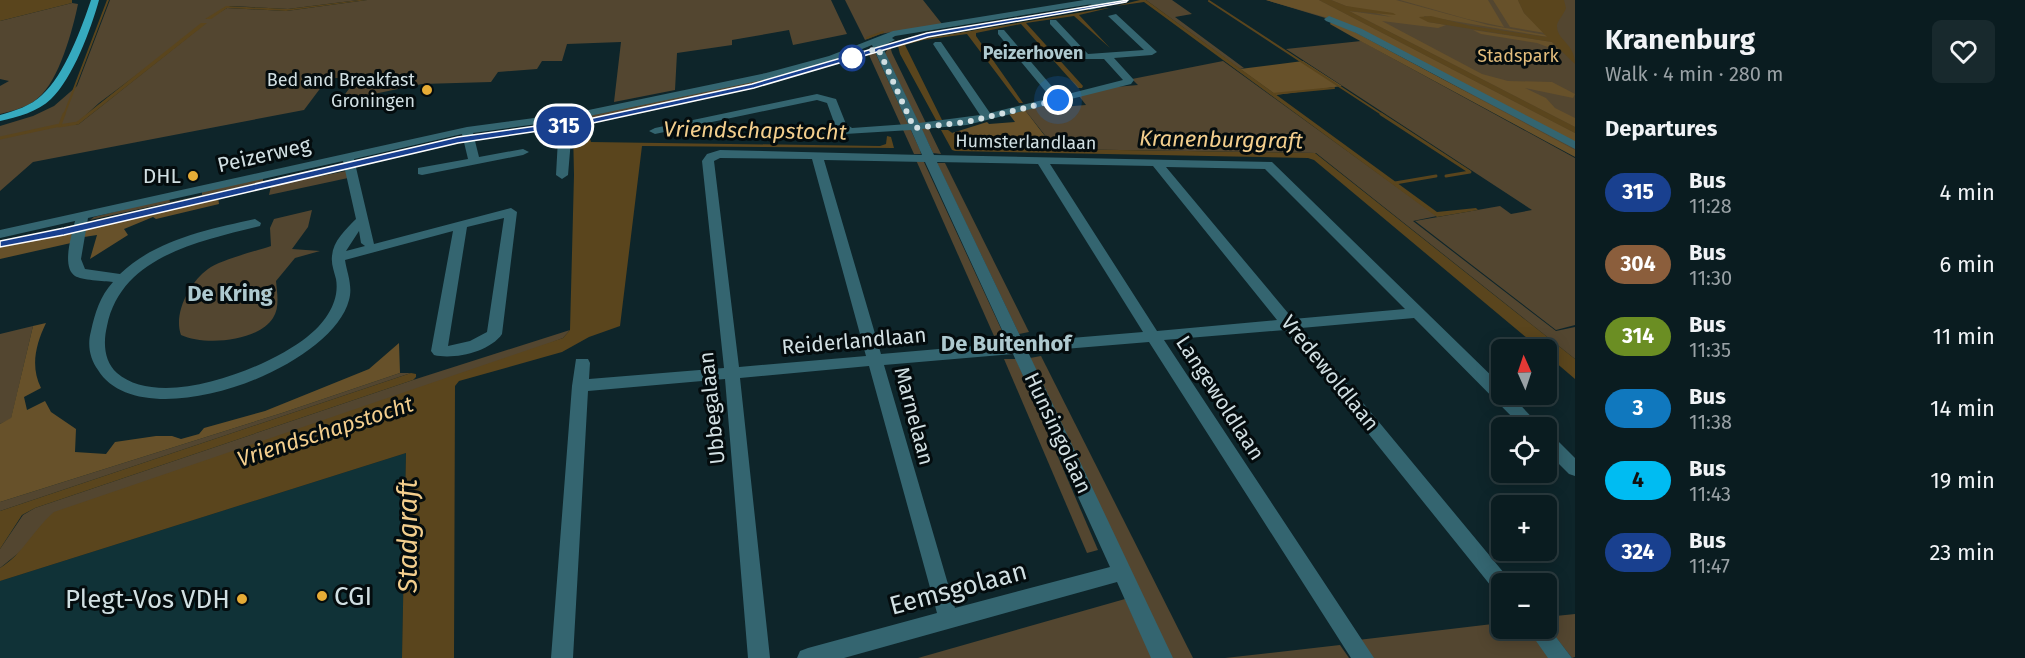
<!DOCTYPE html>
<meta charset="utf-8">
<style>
:root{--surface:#0a1c20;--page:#18292d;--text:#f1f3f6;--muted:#99a1a5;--line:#2a3a3e}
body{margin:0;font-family:"Fira Sans",sans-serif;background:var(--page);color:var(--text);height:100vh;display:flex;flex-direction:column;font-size:22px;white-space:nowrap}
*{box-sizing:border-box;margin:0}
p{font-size:20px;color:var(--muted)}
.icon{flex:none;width:33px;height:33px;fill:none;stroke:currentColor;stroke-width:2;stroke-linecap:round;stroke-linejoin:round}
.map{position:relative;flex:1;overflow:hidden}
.panel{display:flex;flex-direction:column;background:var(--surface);width:450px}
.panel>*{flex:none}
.badge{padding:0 12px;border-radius:20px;font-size:21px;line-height:39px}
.needle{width:39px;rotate:357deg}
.buttons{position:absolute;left:1491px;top:339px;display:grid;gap:12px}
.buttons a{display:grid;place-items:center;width:66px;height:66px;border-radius:9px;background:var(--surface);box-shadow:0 3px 15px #0003,0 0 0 2px var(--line);font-size:30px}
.you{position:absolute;width:30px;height:30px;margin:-15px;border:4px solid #fff;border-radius:50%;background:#1a73e8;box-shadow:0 0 0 9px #1a73e833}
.map>.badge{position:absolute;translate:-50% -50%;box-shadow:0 0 0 3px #fff}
h2{padding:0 30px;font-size:22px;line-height:54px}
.round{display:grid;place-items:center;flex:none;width:63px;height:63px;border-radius:9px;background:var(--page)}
.overview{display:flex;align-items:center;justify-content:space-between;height:102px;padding:0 30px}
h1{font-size:28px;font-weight:700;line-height:45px}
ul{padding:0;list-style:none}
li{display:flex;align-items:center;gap:18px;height:72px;padding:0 30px}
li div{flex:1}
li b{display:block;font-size:22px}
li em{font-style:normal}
li .badge{min-width:66px;font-weight:700;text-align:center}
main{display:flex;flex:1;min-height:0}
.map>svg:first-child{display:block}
.built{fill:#103237}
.green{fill:#534630;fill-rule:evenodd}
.forest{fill:#67512a}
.water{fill:#5a451d}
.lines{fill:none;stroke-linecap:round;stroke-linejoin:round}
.stream-far1{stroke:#5a451d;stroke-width:2}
.stream{stroke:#5a451d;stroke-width:3}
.minor{fill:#346570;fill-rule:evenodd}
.major{fill:#36aabf;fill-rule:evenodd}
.line{fill:#19408f;stroke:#fff;stroke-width:1.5}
.walk{stroke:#d1dfe2;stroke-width:6;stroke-dasharray:0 10.8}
.stop-dot{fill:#fff;stroke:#19408f;stroke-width:3}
.poi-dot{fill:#e6ac36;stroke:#040c0e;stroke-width:2}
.labels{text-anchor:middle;stroke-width:6;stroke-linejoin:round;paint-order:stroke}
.far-neighbourhood-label{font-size:18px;font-weight:bold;fill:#aec9cf;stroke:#040c0e}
.far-park-label{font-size:18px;fill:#e3bd7d;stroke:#040c0e}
.far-poi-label{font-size:18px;fill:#d1dfe2;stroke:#040c0e;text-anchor:end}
.far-street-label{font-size:18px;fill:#d1dfe2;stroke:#040c0e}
.street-label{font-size:21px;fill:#d1dfe2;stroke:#040c0e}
.poi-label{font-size:21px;fill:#d1dfe2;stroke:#040c0e;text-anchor:end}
.water-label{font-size:22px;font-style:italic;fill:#f3ce8d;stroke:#040c0e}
.neighbourhood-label{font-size:22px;font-weight:bold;fill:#aec9cf;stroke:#040c0e}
.near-street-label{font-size:26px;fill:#d1dfe2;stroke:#040c0e}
.near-poi-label{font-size:26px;fill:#d1dfe2;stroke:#040c0e;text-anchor:start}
.near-water-label{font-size:27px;font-style:italic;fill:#f3ce8d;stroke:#040c0e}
</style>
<main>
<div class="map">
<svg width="1575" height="658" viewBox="0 0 1575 658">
<rect width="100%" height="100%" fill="#0e252a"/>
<polygon class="built" points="406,453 402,658 0,658 0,581"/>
<g class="green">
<path d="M110 0H359L288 9 230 6 206 19H208L227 8 286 11 367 0H831L847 34 793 45 789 30 732 40V45L677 53 675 90 614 102 621 42 567 44 562 61H542L537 69 498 72 491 82 422 84 340 101 357 78H328L304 110 33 162 0 191V126L33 116 54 106 77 86ZM206 23 79 124 75 125 99 103Z"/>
<polygon points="845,0 923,0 942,24 880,34 865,40"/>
<polygon points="1146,0 1172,0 1192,14 1175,17 1244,68 1240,69"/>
<polygon points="1266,0 1575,0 1575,153 1345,24"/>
<path d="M72 3 78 4C73 29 59 81 38 98 28 107 13 111 0 114V86L9 81 0 79V21Z"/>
<polygon points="1361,41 1575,158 1575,325 1556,330 1415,221 1500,206 1511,214 1532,210 1286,49"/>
<polygon points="890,46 892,53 941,154 933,153 885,53"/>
<polygon points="863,50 813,69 762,82 569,123 570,120 769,77"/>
<polygon points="875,52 920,150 921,154 914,154 869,55"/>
<polygon points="1223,61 1437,216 1413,221 1556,331 1575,327 1575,359 1316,153 1051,149 1051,143 1025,110 1056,102 1061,107 1086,105 1079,96 1115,87 1138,85 1132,79"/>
<polygon points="916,160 923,160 1003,333 994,336"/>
<polygon points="937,163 945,163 1029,332 1019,334"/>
<polygon points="346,171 348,178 269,195 271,186"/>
<polygon points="263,177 263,182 90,220 94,217 169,198 170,202 202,195 202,191"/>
<path d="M312 210 308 227 292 249 320 251 295 258 276 281C277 293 280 307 273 318 258 342 204 346 181 335 173 313 190 282 208 269 220 260 256 251 271 246L270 228 274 219Z"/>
<polygon points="33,326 11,419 0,424 0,334"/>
<polygon points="570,330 563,338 21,551 0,568 0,549 23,515 35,508 413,380"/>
<polygon points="1041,356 1193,658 1172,658 1030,358"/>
<polygon points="1004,359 1016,359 1098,550 1087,553"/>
<polygon points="400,373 411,373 0,511 0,502 282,413"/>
<polygon points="1125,599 1152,658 918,658"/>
<polygon points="1575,614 1575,657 1572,658 1547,626 1546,617"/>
<polygon points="1501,623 1502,628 1530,629 1553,658 1370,658 1358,640"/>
<polygon points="1340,645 1349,658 1225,658"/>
</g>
<g class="forest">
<polygon points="1266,0 1319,0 1575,133 1575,142 1342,22"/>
<polygon points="1331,0 1396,0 1488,25 1546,35 1548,37 1424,16 1428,22 1446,25 1438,28 1382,21 1482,74 1508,81 1552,82 1575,94 1573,98 1525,88 1546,98 1555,108 1575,118 1575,127 1349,11 1392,17 1346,6"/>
<polygon points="1400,0 1488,0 1504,27 1467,19"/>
<polygon points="1493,0 1518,0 1524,13 1545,33 1510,27"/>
<polygon points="1331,22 1353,31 1575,150 1575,157 1351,36 1330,24"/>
<polygon points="1473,30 1552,42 1561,52 1537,43 1481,34"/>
<polygon points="1303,61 1342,86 1276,95 1240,69"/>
<polygon points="1025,110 1051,144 1051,149 961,139 952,133 987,122 989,124 1015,122 1009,114"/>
<polygon points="218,197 219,204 156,219 153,217 124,229 128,235 90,259 97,235 84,237 86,228"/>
<polygon points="73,231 71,243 0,259 0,246"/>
<path d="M46 323C36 344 30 366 41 388L24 397 27 410 45 401 51 412 76 429 75 452 106 454 115 442 156 436H172L181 439 199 434 204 428 265 411 369 369 399 343 400 373 282 413 0 502V424L11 418 33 326Z"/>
</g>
<g class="water">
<polygon points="0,0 72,0 72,3 0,21"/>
<polygon points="359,0 367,0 286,11 227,8 211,19 205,19 226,6 288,9"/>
<polygon points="1140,0 1146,0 1437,212 1476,208 1478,210 1437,217 1144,2 1116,6"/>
<polygon points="1319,0 1331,0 1346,6 1393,13 1396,15 1349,11 1575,127 1575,133"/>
<path d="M1518 0H1564L1566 8C1564 14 1558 20 1557 25 1556 40 1575 43 1575 64L1552 42 1428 22 1420 18 1419 17 1431 16 1471 26 1547 37 1524 13Z"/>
<polygon points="1107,8 1109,8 1079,15 1110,48 1074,16 1026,23 1083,86 1082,88 1078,88 1021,24 976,33 976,36 1023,103 1019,103 967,34 923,40 905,45 942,120 936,120 900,54 898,46 916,40"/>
<polygon points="201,23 207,23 79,124 74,124"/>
<path d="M587 128 591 142 880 146 886 144 887 136 891 137 894 148 642 146 620 326 589 337 562 352 459 381 455 386 454 658H402L406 453 0 581V568C23 554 33 530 54 512L563 338 570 330 574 175 573 129Z"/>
<polygon points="941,130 948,130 961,139 1051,149 1315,153 1575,359 1575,379 1547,355 1546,350 1540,349 1314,160 1308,158 955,151 952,150"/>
<polygon points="411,373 416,374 416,377 413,380 35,508 22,515 0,549 0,511"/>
</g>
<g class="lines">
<g class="stream-far1">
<polyline points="1209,1 1383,115"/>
<polyline points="867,38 883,32"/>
<polyline points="1272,94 1334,88"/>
<polyline points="64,115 108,0"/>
</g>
<g class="stream">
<polyline points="1381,114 1470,172 1446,176"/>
<polyline points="59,126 78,123"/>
<polyline points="0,138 60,125 64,114"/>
<polyline points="1395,183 1436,176"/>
</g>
<g class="minor">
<path d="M1084 0H1130L1090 10 1086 7 1092 4 895 36 892 38 895 40 882 46 919 123 980 115 933 44 935 42H941L990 113 1051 98 998 34V30H1004L1060 96 1123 80 1104 59H1083L1050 24V20H1056L1088 54 1144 50 1108 16 1116 14 1157 52 1152 55 1114 58 1134 80 1131 84 967 125 922 129 934 155 1272 162 1502 386V394H1510L1542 428H1523L1414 318 1301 328 1509 579 1511 584H1502V594L1495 591 1285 330 1164 340 1374 658H1351L1149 342 1028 352 1173 658H1151L1117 582 844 658H797L800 651 808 648 937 613 869 366 740 378 770 658H748L725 379 588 391 573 658H551L572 386 576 359H588L590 363 589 379 724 368 702 161 707 154 720 150 922 155 911 130 845 134 835 125 827 103 817 100 655 134 649 131 655 128 817 94 836 99 846 124 852 128 908 124 872 45 835 60 768 79 570 120 572 128 568 175 562 179 556 175 559 121 473 133 479 157 523 149 529 152 523 155 422 175 418 174V168L468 159 462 134 354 159 374 244 511 208 517 212 502 334C490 352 453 360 434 355L431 351 453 231 345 260C347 273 353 286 349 300 331 370 141 440 98 370 90 359 87 345 91 331 95 313 100 296 113 282 104 281 81 280 75 276 61 267 72 234 75 221L0 238V230L467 127 579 112 766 73 829 56 893 31ZM720 158 812 159 866 356 739 367 714 161ZM824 160 925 162 1008 343 881 354ZM343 161 356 219C346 229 333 241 332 256 331 264 334 271 336 279 340 302 325 323 307 337 268 368 161 411 117 373 104 361 103 343 107 326 121 256 200 241 260 226L261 223 255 219C209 229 155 240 120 274L85 269 81 259 88 218ZM937 162 1038 164 1143 332 1023 342ZM1050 164 1153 166 1277 320 1157 331ZM1166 167 1265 169 1405 309 1293 319ZM504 218 487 332 470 341 448 346 467 227ZM359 231 361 243 365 246 346 251ZM1013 354 1110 567 955 608 884 365Z"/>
<polygon points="1329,16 1362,29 1575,141 1575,149 1356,33 1326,21 1324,19"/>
<polygon points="1546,434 1552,435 1575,458 1575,476 1569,474 1546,451"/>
<polygon points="1546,624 1572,658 1548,658 1527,628 1546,628"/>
</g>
<path class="major" d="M91 0H99C91 29 73 78 51 99 38 112 17 117 0 121V115C14 111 31 106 42 95 64 76 82 27 91 0Z"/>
</g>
<polygon class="line" points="1126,2 928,37 754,88 593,123 458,143 64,235 0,247 0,241 64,228 458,137 593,118 752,84 927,33 1128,0"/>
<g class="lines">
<polyline class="walk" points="852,58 878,48 914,128 967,122 1058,100"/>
</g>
<circle class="stop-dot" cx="852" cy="58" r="12"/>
<g class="poi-dot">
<circle cx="427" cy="90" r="6"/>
<circle cx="193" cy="176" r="6"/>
<circle cx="322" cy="596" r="6"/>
<circle cx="242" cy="599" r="6"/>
</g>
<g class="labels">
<g class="far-neighbourhood-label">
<text x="1033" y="59">Peizerhoven</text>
</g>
<g class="far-park-label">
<text x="1518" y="62">Stadspark</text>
</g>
<g class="far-poi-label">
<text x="415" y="86">Bed and Breakfast<tspan x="415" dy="21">Groningen</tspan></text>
</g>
<g class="far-street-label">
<text transform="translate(1026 142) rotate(1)" y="6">Humsterlandlaan</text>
</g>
<g class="street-label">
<text transform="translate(264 155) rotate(-13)" y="7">Peizerweg</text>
<text transform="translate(854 341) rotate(-5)" y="7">Reiderlandlaan</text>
<text transform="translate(1330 373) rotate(51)" y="7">Vredewoldlaan</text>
<text transform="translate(1220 398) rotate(57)" y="7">Langewoldlaan</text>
<text transform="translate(712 408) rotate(-96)" y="7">Ubbegalaan</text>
<text transform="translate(914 416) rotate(75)" y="7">Marnelaan</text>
<text transform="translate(1058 433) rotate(65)" y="7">Hunsingolaan</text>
</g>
<g class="poi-label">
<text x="181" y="183">DHL</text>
</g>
<g class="water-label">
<text transform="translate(755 130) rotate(1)" y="8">Vriendschapstocht</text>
<text transform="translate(1221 139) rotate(1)" y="8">Kranenburggraft</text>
<text transform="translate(325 431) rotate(-18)" y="8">Vriendschapstocht</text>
</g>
<g class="neighbourhood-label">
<text x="230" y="301">De Kring</text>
<text x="1006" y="351">De Buitenhof</text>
</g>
<g class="near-street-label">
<text transform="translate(958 588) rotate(-15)" y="9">Eemsgolaan</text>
</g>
<g class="near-poi-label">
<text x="334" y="605">CGI</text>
<text x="230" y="608" text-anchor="end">Plegt-Vos VDH</text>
</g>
<g class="near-water-label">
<text transform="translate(408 536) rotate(-90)" y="9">Stadgraft</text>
</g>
</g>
</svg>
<div class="buttons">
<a><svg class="needle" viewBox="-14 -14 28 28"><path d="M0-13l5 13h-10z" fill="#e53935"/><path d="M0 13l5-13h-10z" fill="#99a1a5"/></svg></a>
<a><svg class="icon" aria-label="locate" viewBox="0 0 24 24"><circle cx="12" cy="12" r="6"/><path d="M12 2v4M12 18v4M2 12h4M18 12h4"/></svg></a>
<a>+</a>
<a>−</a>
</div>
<div class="you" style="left:1058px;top:100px"></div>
<b class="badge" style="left:564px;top:126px;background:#19408f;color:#fff">315</b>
</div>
<section class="panel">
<div class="overview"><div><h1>Kranenburg</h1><p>Walk · 4 min · 280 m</p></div><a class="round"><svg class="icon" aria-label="heart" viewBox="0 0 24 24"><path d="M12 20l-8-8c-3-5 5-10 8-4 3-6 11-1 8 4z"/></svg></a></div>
<h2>Departures</h2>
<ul>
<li><span class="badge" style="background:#19408f;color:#fff">315</span><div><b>Bus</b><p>11:28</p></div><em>4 min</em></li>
<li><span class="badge" style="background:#8b5e3c;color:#fff">304</span><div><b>Bus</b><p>11:30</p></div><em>6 min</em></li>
<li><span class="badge" style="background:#6b8e23;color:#fff">314</span><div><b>Bus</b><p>11:35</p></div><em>11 min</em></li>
<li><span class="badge" style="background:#1078be;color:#fff">3</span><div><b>Bus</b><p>11:38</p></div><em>14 min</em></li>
<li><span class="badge" style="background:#00bcf2;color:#111">4</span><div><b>Bus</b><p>11:43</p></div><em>19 min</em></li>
<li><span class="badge" style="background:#19408f;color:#fff">324</span><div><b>Bus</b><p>11:47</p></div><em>23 min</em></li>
</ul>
</section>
</main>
